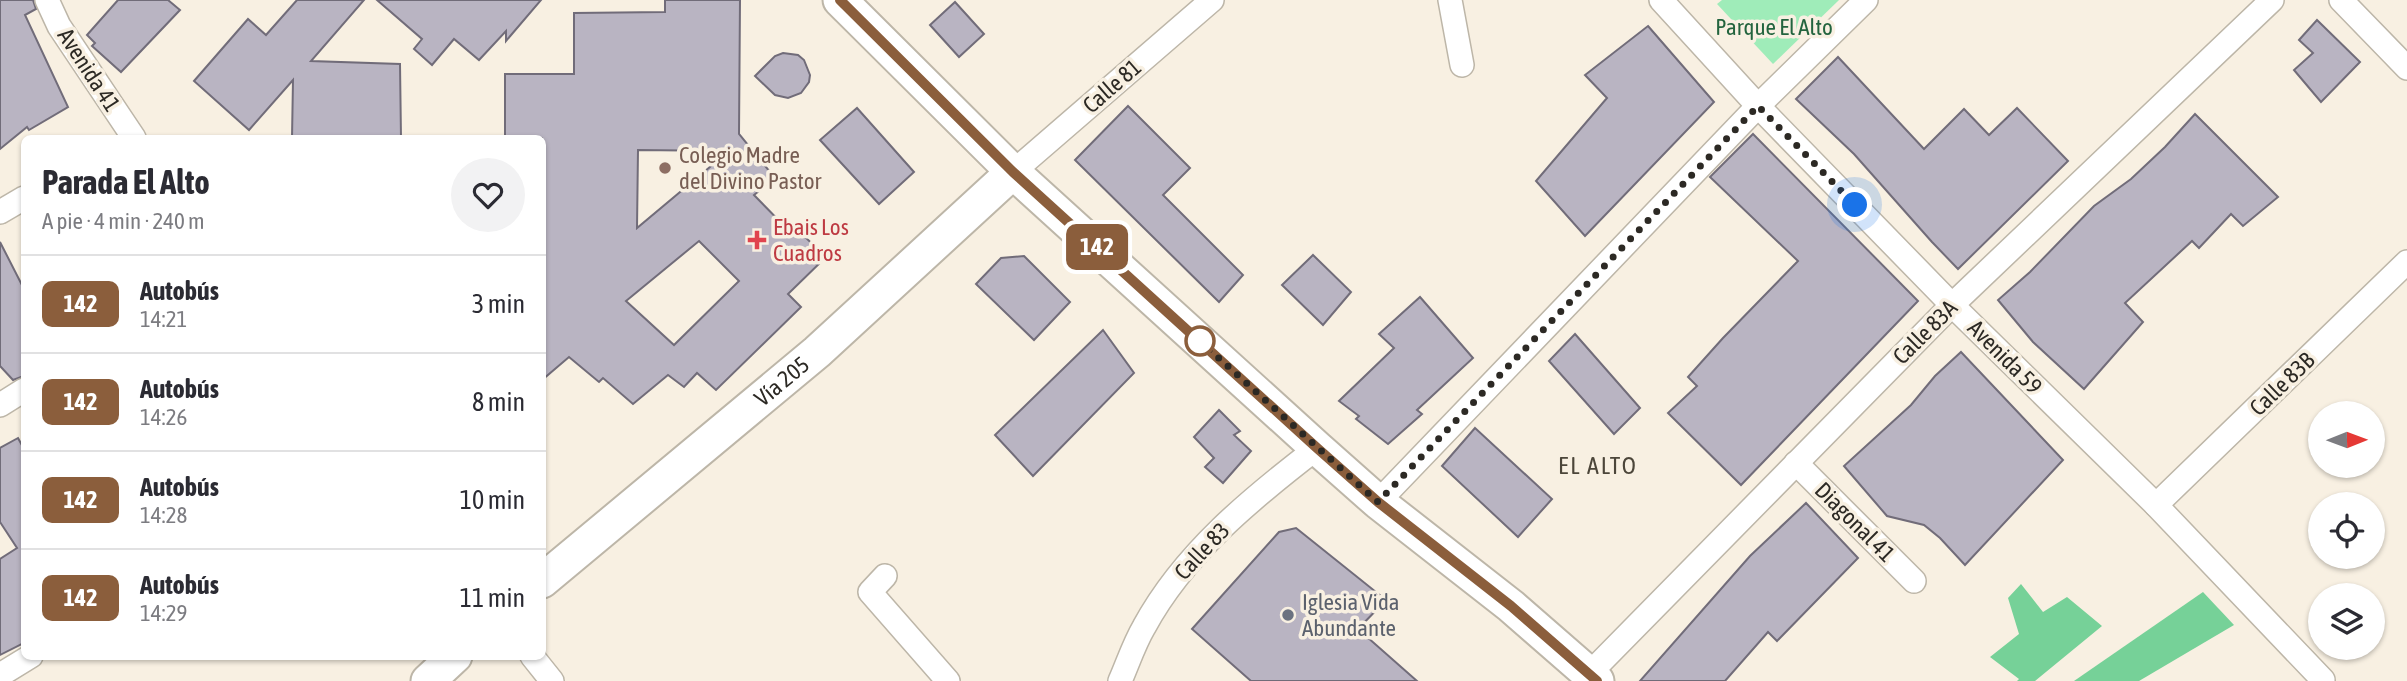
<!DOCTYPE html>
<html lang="es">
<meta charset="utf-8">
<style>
:root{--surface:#fff;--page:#f2f2f3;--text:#2b2b33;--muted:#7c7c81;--line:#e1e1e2}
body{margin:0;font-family:"Asap Condensed",sans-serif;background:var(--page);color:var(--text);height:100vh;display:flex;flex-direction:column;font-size:26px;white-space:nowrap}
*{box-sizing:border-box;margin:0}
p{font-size:23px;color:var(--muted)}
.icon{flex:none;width:38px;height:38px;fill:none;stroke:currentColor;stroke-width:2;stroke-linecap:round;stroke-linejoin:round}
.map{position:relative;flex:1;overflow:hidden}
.panel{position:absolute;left:21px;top:135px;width:525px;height:525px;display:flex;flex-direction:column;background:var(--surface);border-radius:10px;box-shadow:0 2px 5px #0004}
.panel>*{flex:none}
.badge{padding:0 14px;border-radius:10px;font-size:24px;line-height:46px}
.needle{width:46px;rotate:89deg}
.tools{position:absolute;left:2308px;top:401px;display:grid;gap:14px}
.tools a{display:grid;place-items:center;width:77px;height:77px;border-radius:50%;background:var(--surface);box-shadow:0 2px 5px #0004;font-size:35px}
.you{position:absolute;width:35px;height:35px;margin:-18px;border:5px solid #fff;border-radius:50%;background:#1a73e8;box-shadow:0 0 0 10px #1a73e833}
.map>.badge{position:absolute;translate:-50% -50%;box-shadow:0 0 0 4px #fff}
.round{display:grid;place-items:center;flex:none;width:74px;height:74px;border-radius:37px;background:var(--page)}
.headline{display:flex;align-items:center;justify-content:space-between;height:119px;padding:0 21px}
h1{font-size:33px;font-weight:700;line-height:52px}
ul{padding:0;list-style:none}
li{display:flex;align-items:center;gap:21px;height:98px;padding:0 21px;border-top:2px solid var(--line)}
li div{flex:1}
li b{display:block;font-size:26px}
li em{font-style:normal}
li .badge{min-width:77px;font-weight:700;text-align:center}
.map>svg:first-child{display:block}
.green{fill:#9fecb9}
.forest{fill:#76d198}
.building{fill:#b9b4c2;stroke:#716c79;stroke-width:2;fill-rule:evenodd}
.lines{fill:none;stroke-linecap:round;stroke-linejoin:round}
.minor-casing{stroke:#bdb6a8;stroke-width:26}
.secondary-casing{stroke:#bdb6a8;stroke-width:37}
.minor{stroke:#fff;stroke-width:23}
.secondary{stroke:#fff;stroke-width:33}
.line-casing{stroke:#fff;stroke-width:16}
.line{stroke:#8b5e3c;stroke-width:10}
.walk{stroke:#2c2924;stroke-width:7;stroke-dasharray:0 12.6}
.education-dot{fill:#8d6e63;stroke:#f8f0e2;stroke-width:2.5}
.health-dot{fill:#e0444e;stroke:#f8f0e2;stroke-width:2.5}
.stop-dot{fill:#fff;stroke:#8b5e3c;stroke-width:3.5}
.worship-dot{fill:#6b7280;stroke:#f8f0e2;stroke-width:2.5}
.labels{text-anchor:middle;stroke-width:7;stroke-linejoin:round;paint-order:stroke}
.park-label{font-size:23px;fill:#23643e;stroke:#f8f0e2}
.street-label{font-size:23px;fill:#2c2924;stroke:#f8f0e2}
.education-label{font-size:23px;fill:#785e54;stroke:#f8f0e2;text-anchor:start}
.health-label{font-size:23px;fill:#be3a42;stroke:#f8f0e2;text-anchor:start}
.worship-label{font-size:23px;fill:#5b616d;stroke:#f8f0e2;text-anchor:start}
.neighbourhood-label{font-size:24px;letter-spacing:2px;fill:#4c463a;stroke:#f8f0e2}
</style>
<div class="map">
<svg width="2407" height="681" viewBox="0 0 2407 681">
<rect width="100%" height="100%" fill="#f8f0e2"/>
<polygon class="green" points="1722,0 1839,0 1773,64 1717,4"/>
<g class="forest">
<polygon points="2021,584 2043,612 2067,597 2102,626 2035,681 2017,681 2019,679 1990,657 2019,634 2008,598"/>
<polygon points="2203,592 2234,625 2139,681 2074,681"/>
</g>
<g class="building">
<polygon points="0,0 33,0 36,9 25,15 68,107 29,130 27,127 0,149"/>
<polygon points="118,0 168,0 180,10 121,72 92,46 95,43 87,35"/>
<polygon points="297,0 364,0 311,61 400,64 401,138 292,138 293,80 249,130 194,81 248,19 266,35"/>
<polygon points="377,0 541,0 506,41 506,31 479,60 454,39 432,65 414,49 422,39"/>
<path d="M665 0H740L739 134 775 178 754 195 794 236 803 235 826 257 788 294 801 307 716 390 697 373 684 387 668 375 633 404 603 378 599 382 569 357 542 380V138H505V74H574V13L665 12ZM638 150 729 151 637 228ZM699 241 739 281 674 345 626 301Z"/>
<polygon points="955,2 984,34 959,57 930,25"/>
<polygon points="2317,20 2360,62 2321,102 2294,70 2313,53 2299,40"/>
<polygon points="1648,26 1714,102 1585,236 1536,181 1607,98 1585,75"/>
<polygon points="783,53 798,55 804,60 810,75 809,82 801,93 788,98 775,95 755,76 775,56"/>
<polygon points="1838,57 1924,149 1964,109 1989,135 2017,108 2068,161 1958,269 1932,242 1854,154 1796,99"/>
<polygon points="1128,106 1190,168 1163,195 1243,275 1219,302 1075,160"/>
<polygon points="857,108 914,172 879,204 820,140"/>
<polygon points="2195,114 2278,197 2243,226 2231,214 2199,248 2192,241 2125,303 2143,322 2084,389 2033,342 1998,300 2030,272 2094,206 2131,179 2165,147"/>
<polygon points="1753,134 1918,301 1741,485 1668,413 1697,386 1688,377 1723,338 1798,261 1710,177"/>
<polygon points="0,242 24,289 24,376 13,380 0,366"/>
<polygon points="1313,255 1351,292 1323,325 1282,285"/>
<polygon points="1024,256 1070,302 1034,340 976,284 1001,258"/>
<polygon points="1420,297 1473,358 1417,410 1422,414 1388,444 1356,419 1359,416 1339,401 1394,348 1379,334"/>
<polygon points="1103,330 1134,373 1033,476 995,435"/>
<polygon points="1575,334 1640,408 1614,434 1549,361"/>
<polygon points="1961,352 2063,460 1965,565 1940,538 1924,525 1887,516 1844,466 1911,405 1935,376"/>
<polygon points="1219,410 1240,431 1234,435 1251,451 1223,483 1205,467 1214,458 1194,437"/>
<polygon points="1475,428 1552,499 1518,537 1442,466"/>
<polygon points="18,438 24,449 24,643 0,655 0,559 17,548 0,522 0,448"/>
<polygon points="1806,503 1858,558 1777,641 1768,632 1725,681 1640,681 1750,556"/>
<polygon points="1296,528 1386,600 1358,629 1417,681 1251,681 1192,629 1279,532"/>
</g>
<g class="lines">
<g class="minor-casing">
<g id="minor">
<polyline points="47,0 59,26 134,138"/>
<polyline points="1450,0 1462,65"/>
<polyline points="1661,0 1758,106 1952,305 2156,505 2323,680"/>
<polyline points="2341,0 2407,68"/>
<polyline points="1013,172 1212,0"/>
<polyline points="0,212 24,198"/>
<polyline points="0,405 24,390"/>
<polyline points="1796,463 1914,581"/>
<polyline points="1378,502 1758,106 1866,0"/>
<polyline points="2156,505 2407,262"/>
<polyline points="885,576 870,592 948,681"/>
<polyline points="532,656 552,681"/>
<polyline points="1589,674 1952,305 2272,0"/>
<polyline points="0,675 31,656"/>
<path d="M1120 681C1128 663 1134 644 1144 627 1184 553 1252 498 1317 448"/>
</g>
</g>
<g class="secondary-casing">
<g id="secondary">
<polyline points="840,0 1013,172 1317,448 1378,502 1511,606 1597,681"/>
<path id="s1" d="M542 581 817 352 1013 172"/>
<polyline points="428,681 455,656"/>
</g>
</g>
<use href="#minor" class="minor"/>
<use href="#secondary" class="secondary"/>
</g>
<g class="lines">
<g class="line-casing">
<polyline id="line" points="840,0 1013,172 1317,448 1378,502 1511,606 1597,681"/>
</g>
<use href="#line" class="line"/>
<polyline class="walk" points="1200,341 1378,502 1758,106 1855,205"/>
</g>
<circle class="education-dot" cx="665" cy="168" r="7"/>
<path class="health-dot" d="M753.5 229.5h7v7h7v7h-7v7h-7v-7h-7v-7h7z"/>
<circle class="stop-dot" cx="1200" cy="341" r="14"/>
<circle class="worship-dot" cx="1288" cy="615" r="7"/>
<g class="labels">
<g class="park-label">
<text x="1774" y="35">Parque El Alto</text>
</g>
<g class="street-label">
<text transform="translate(89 70) rotate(57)" y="8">Avenida 41</text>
<text transform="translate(1112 86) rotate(-41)" y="8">Calle 81</text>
<text transform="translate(1925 332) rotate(-45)" y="8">Calle 83A</text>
<text transform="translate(2005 357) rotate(45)" y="8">Avenida 59</text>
<text dy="8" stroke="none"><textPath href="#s1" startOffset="312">Vía 205</textPath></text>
<text transform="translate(2282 384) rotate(-44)" y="8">Calle 83B</text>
<text transform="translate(1855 522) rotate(45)" y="8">Diagonal 41</text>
<text transform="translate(1202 551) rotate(-47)" y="8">Calle 83</text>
</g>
<g class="education-label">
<text x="679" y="163">Colegio Madre<tspan x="679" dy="26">del Divino Pastor</tspan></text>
</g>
<g class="health-label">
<text x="773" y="235">Ebais Los<tspan x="773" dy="26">Cuadros</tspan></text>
</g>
<g class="worship-label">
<text x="1302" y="610">Iglesia Vida<tspan x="1302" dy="26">Abundante</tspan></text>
</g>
<g class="neighbourhood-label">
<text x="1598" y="474">EL ALTO</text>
</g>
</g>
</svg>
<div class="tools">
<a><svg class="needle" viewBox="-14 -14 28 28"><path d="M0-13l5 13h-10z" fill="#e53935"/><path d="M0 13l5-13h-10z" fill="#7c7c81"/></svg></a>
<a><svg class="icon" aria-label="locate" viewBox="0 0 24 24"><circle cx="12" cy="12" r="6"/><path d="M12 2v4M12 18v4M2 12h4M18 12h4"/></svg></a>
<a><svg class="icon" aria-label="layers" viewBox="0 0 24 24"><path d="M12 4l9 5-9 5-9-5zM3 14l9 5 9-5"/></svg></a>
</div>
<div class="you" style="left:1855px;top:205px"></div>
<b class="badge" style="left:1097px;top:247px;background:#8b5e3c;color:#fff">142</b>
<section class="panel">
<div class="headline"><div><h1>Parada El Alto</h1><p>A pie · 4 min · 240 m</p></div><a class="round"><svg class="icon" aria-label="heart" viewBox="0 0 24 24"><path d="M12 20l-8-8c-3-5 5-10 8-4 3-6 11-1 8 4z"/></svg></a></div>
<ul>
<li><span class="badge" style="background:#8b5e3c;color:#fff">142</span><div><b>Autobús</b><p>14:21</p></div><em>3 min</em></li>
<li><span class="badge" style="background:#8b5e3c;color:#fff">142</span><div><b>Autobús</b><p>14:26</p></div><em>8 min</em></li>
<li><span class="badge" style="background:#8b5e3c;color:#fff">142</span><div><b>Autobús</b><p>14:28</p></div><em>10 min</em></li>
<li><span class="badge" style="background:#8b5e3c;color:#fff">142</span><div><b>Autobús</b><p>14:29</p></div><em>11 min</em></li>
</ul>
</section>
</div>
